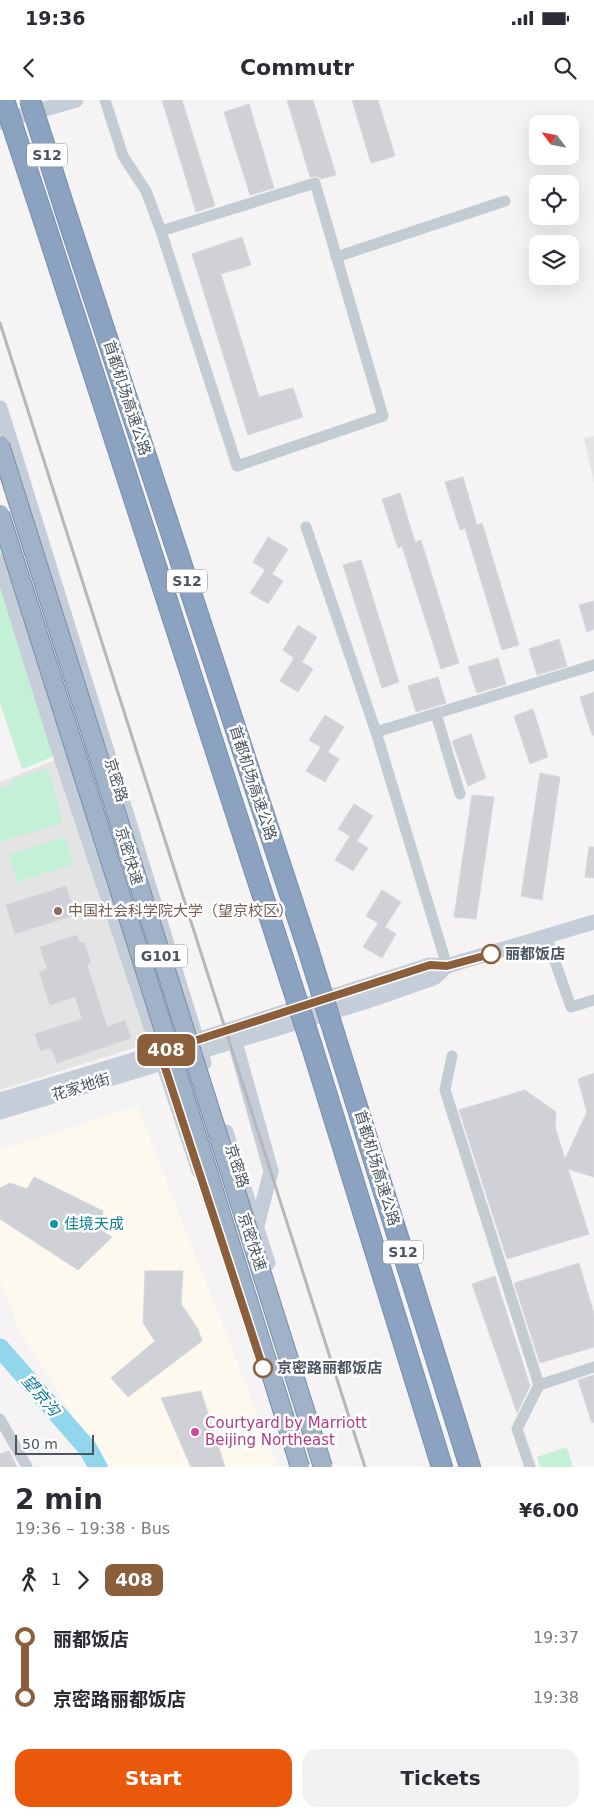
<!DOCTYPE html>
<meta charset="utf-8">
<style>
:root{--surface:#fff;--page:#f2f2f3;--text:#2b2b33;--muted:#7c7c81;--accent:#ea580c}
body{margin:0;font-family:"DejaVu Sans","Noto Sans SC",sans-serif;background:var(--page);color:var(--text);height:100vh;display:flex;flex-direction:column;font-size:19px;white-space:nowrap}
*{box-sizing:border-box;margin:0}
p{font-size:16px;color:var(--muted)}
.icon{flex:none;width:28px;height:28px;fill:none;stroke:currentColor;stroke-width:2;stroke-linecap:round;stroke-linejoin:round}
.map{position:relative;height:1367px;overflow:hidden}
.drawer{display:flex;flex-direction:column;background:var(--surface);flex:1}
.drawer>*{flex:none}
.badge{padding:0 10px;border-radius:8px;font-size:18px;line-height:32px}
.needle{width:32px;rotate:302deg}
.tools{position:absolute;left:529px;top:15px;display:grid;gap:10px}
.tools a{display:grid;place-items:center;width:50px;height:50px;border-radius:10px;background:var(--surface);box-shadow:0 5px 20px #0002;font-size:25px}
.scale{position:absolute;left:15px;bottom:12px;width:79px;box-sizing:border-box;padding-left:5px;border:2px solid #4a5560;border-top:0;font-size:14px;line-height:18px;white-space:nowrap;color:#4a5560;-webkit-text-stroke:4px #fff;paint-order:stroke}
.map>.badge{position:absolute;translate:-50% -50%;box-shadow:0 0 0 2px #fff}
.legs{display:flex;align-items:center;gap:8px;height:55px;padding:0 15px;font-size:16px}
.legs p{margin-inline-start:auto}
.summary{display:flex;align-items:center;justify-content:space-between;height:85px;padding:0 15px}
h1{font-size:28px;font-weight:700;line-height:38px}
.cta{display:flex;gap:10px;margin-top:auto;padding:10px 15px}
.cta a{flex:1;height:58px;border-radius:15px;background:var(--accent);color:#fff;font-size:20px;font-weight:700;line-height:58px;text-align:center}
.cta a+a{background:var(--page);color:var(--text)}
ul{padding:0 15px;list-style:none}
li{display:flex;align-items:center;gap:18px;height:60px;font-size:19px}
li i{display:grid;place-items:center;width:8px;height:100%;margin:0 6px;background:currentColor}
li i::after{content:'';width:12px;height:12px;margin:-6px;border:4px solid;border-radius:50%;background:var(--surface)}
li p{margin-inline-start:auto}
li:first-child i{background:linear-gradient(#0000 50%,currentColor 0)}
li:last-child i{background:linear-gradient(currentColor 50%,#0000 0)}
.status{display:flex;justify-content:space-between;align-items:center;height:35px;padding:0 25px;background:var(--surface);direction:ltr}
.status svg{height:14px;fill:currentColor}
header{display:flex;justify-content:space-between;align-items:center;height:65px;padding:0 15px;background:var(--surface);font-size:22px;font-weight:700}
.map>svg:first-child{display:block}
.commercial{fill:#fdf9ee}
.education{fill:#e5e4e5}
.green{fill:#c3f0d6}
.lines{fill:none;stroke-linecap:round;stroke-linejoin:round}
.river{stroke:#91d6ec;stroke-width:19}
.building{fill:#cfd1d6;stroke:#d7d8dd}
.motorway-casing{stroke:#768eac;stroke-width:22}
.minor{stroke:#c4ccd3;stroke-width:11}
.secondary{stroke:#c4cdd8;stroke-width:15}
.motorway{stroke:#8ba3c0;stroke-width:20}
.rail{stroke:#b5b7bc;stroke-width:3}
.trunk-bridge-casing{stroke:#768eac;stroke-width:20;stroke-linecap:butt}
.motorway-bridge-casing{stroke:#768eac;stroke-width:22;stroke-linecap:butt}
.trunk-bridge{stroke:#9fb2c8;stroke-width:18}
.motorway-bridge{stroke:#8ba3c0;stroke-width:20}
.line-1-casing{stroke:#fff;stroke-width:11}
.line-1{stroke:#8b5e3c;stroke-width:8}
.education-dot{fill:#8d6e63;stroke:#fff;stroke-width:2}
.stop-1-dot{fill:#fff;stroke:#8b5e3c;stroke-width:2.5}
.culture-dot{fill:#0f9aa8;stroke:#fff;stroke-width:2}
.hotel-dot{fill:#d1479c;stroke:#fff;stroke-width:2}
.labels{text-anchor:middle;stroke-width:5;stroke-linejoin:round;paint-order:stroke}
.shield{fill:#fff;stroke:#808890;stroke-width:1}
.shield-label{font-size:14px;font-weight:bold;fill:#4a5560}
.street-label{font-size:15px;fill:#4a5560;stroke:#fff}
.education-label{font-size:15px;fill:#785e54;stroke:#fff;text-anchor:start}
.stop-label{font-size:15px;font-weight:bold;fill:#4a5560;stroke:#fff;text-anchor:start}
.culture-label{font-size:15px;fill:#0d838f;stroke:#fff;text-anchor:start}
.hotel-label{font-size:15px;fill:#b23c85;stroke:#fff;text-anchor:start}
.water-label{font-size:16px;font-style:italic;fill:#0e7c9f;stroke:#fff}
</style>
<div class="status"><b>19:36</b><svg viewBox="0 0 49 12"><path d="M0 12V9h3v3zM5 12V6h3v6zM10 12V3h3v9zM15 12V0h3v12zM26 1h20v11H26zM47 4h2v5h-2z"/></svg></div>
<header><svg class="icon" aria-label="back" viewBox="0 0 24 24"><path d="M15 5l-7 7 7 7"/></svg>Commutr<svg class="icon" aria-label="search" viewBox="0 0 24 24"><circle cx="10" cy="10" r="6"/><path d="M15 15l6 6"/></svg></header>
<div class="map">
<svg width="594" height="1367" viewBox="0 0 594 1367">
<rect width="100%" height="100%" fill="#f5f3f3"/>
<polygon class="commercial" points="137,1006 278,1367 105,1367 19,1229 0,1181 0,1050"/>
<g class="education">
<polygon points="594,336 594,383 584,338"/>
<polygon points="65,656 159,940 0,990 0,682"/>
</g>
<g class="green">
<polygon points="0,437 65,652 22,669 0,602"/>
<polygon points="48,668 63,723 0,742 0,688 13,684 12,680"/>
<polygon points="65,737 73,764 17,782 9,755"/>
<polygon points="567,1347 573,1367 540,1367 537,1357"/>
</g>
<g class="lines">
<polyline class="river" points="0,1248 88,1349 98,1367"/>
</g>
<g class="building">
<polygon points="162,0 182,0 215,106 196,112"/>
<polygon points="287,0 313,0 336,75 321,79 317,76 310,77"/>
<polygon points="352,0 378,0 395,56 371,63"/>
<polygon points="249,4 274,88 250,95 224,12"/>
<polygon points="242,137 251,165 221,174 259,297 293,288 303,317 248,335 192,154"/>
<polygon points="463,377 477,425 482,423 519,545 502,550 465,428 460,430 445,382"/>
<polygon points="400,393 415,442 421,440 459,563 441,569 402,446 398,448 382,399"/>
<polygon points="268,437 288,449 272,474 283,481 268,504 250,493 265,470 253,462"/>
<polygon points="361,460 399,582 382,588 343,465"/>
<polygon points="594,501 594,529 587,532 579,505"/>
<polygon points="298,525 317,537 302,562 313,569 298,592 280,581 294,558 283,550"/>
<polygon points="559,539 567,566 537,575 529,549"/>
<polygon points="498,558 506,584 477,593 468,567"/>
<polygon points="438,577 446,603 416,612 408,586"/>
<polygon points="594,592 594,635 592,635 580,597"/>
<polygon points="533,609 548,657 530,664 514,616"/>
<polygon points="325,615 344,627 328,652 339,659 325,682 306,671 321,647 309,640"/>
<polygon points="471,634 486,678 468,686 452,641"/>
<polygon points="540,673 560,677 542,800 521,796"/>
<polygon points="472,695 494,697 476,819 454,817"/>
<polygon points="354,704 373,716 357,741 368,748 353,771 335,760 350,736 338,729"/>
<polygon points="589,747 594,747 594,778 585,777"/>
<polygon points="66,786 75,815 15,834 6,805"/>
<polygon points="382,790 401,802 385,827 396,834 382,858 363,847 378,823 366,816"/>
<polygon points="77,835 80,843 84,842 91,863 87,864 107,927 125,920 131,938 57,963 51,948 40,951 35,934 82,919 75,897 50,905 39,872 47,869 40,847"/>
<polygon points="594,973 594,1077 568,1069 589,1134 507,1159 459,1010 525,990 556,1012 555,1027 565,1059 587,1012 578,979"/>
<polygon points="34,1077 103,1111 99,1129 112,1137 78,1170 0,1119 0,1088 10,1083 27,1089"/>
<polygon points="579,1163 594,1214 594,1247 540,1263 514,1183"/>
<polygon points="145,1171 183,1171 181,1204 198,1229 202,1241 128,1297 111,1278 155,1241 143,1223"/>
<polygon points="495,1176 530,1286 517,1313 472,1184"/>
<polygon points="594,1275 594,1322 592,1323 578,1280"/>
<polygon points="201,1291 225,1367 191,1367 161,1298"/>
<polygon points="9,1351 17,1367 0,1367 0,1354"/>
</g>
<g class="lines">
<g class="motorway-casing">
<g id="motorway">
<polyline points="65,110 309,852"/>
<polyline points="43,118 283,858"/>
<polyline points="335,936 470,1367"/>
<polyline points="312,947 442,1367"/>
</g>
</g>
<g class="minor">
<polyline points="105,0 123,56 146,91 161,131 237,366 383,316 315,83 161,131"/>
<polyline points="336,157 505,101"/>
<polyline points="306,427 376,632 447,866"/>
<polyline points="436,614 460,694"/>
<polyline points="376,632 594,565"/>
<polyline points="546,836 571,907 594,900"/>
<polyline points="452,956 445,990 539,1285 517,1329 530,1367"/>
<polyline points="539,1285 594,1267"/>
<polyline points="0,1319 27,1367"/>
</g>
<g class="secondary">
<polyline points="0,22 76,0"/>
<polyline points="0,308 204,963"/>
<polyline points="0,462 57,645 199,1071"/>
<polyline points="235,942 271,1071 257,1126"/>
<polyline points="0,1000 160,952 430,865 447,866 594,822"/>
<polyline points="0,1012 368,901 434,878 447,866"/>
<polyline points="226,1032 268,1163"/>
</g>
<use href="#motorway" class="motorway"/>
<polyline class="rail" points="0,223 365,1367"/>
<g class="trunk-bridge-casing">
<g id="trunk-bridge">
<polyline points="0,345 323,1367"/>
<polyline points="0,414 162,924 300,1367"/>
</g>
</g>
<g class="motorway-bridge-casing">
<g id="motorway-bridge">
<polyline points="4,0 43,118"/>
<polyline points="30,0 65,110"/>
<polyline points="309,852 335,936"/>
<polyline points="283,858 312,947"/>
</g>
</g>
<use href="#trunk-bridge" class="trunk-bridge"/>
<use href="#motorway-bridge" class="motorway-bridge"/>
</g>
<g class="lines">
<g class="line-1-casing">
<polyline id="line-1" points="263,1268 160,952 430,865 447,866 491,854"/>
</g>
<use href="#line-1" class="line-1"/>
</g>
<circle class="education-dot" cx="58" cy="811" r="5"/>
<g class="stop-1-dot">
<circle cx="491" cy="854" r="9"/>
<circle cx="263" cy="1268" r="9"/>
</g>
<circle class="culture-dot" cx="54" cy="1124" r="5"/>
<circle class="hotel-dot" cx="195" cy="1332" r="5"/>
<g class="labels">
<g class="shield">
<rect x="27" y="43.5" width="40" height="23" rx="4"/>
<rect x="167" y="469.5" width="40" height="23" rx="4"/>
<rect x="135" y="844.5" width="52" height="23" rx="4"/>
<rect x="383" y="1140.5" width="40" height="23" rx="4"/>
</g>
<g class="shield-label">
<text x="47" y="60">S12</text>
<text x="187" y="486">S12</text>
<text x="161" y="861">G101</text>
<text x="403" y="1157">S12</text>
</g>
<g class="street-label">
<text transform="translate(127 298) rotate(72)" y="5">首都机场高速公路</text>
<text transform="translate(116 680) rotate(73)" y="5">京密路</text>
<text transform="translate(253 683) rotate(72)" y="5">首都机场高速公路</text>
<text transform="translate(129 756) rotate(73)" y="5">京密快速</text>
<text transform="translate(81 987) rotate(-17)" y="5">花家地街</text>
<text transform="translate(237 1066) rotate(72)" y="5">京密路</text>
<text transform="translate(377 1068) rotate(73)" y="5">首都机场高速公路</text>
<text transform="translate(252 1142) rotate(72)" y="5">京密快速</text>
</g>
<g class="education-label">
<text x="68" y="816">中国社会科学院大学（望京校区）</text>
</g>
<g class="stop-label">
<text x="505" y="859">丽都饭店</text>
<text x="277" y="1273">京密路丽都饭店</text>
</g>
<g class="culture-label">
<text x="64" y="1129">佳境天成</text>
</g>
<g class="hotel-label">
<text x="205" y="1328">Courtyard by Marriott<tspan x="205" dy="17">Beijing Northeast</tspan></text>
</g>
<g class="water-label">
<text transform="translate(41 1295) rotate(49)" y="6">望京沟</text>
</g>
</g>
</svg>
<div class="tools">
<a><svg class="needle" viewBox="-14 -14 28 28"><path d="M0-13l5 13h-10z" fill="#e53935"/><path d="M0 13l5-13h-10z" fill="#7c7c81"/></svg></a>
<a><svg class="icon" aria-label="locate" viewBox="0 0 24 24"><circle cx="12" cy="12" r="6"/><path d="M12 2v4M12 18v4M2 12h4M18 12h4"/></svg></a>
<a><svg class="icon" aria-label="layers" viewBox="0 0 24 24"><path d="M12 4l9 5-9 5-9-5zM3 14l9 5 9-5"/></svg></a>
</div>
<div class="scale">50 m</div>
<b class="badge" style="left:166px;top:950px;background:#8b5e3c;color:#fff">408</b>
</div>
<section class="drawer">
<div class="summary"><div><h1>2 min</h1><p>19:36 – 19:38 · Bus</p></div><b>¥6.00</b></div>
<div class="legs"><svg class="icon" aria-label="walk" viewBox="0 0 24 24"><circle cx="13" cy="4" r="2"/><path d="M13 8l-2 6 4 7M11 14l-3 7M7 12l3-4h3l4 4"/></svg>1<svg class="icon" aria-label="forward" viewBox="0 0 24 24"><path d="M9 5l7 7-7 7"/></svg><b class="badge" style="background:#8b5e3c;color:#fff">408</b></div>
<ul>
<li><i style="color:#8b5e3c"></i><b>丽都饭店</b><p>19:37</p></li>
<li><i style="color:#8b5e3c"></i><b>京密路丽都饭店</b><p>19:38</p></li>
</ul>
<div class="cta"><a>Start</a><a>Tickets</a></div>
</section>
